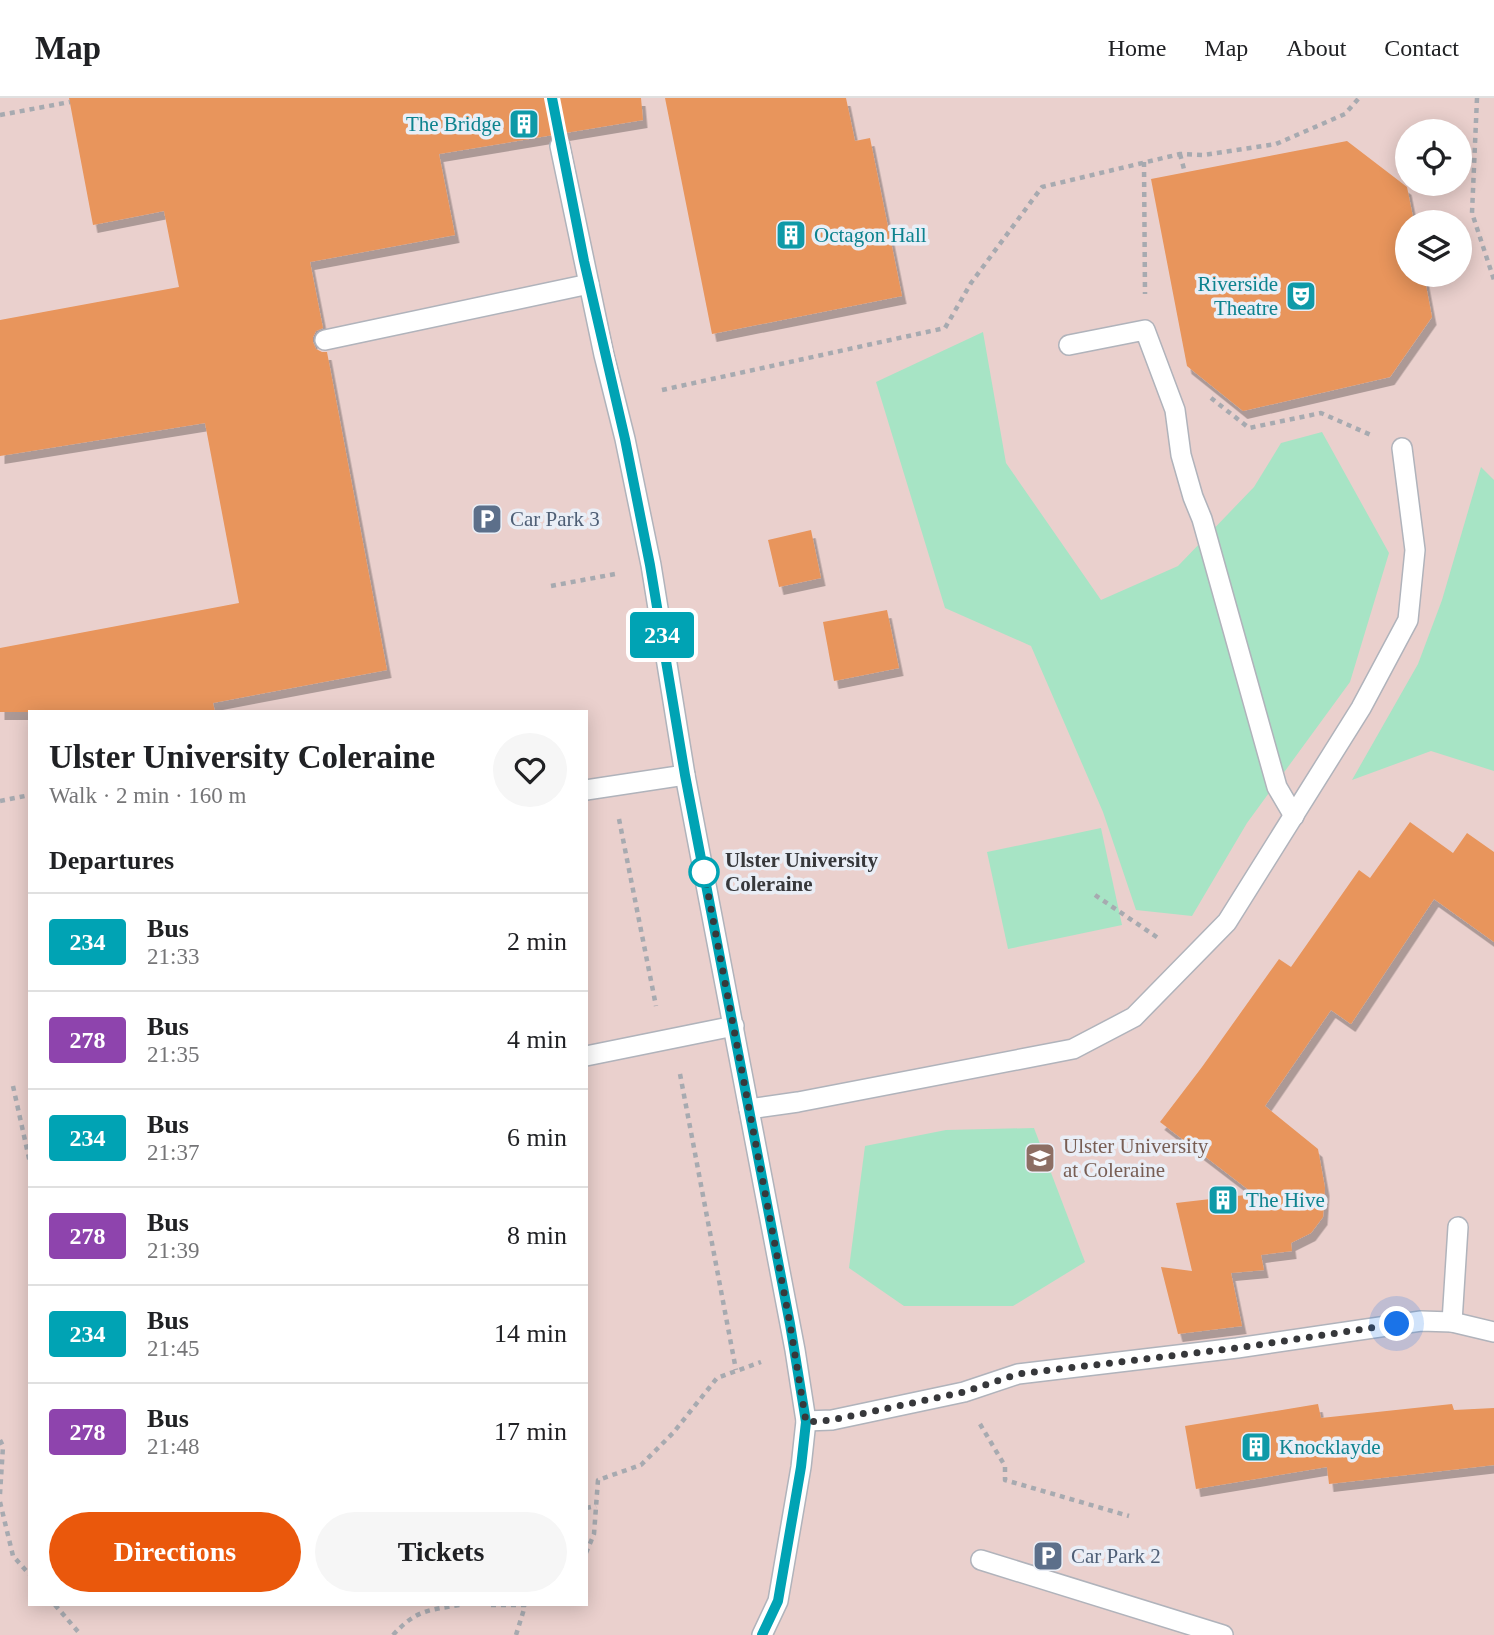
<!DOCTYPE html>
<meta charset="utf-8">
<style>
:root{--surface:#fff;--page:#f6f6f6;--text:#202124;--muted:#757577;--line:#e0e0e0;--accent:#ea580c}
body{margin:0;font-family:Georgia,serif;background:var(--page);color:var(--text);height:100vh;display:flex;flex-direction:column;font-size:26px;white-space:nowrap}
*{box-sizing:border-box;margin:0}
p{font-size:23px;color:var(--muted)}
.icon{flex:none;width:38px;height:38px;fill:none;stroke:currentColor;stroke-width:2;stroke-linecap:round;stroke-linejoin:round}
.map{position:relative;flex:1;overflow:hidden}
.side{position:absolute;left:28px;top:612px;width:560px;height:896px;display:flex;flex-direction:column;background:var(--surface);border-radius:0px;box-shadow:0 4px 18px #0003}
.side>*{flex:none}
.badge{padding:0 14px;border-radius:5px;font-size:24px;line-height:46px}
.tools{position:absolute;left:1395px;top:21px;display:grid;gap:14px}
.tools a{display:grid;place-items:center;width:77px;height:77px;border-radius:50%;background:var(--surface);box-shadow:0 4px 18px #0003;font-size:35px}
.you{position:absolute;width:35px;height:35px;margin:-18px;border:5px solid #fff;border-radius:50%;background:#1a73e8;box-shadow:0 0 0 10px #1a73e833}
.map>.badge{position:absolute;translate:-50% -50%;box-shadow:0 0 0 4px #fff}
h2{padding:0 21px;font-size:26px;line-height:63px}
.round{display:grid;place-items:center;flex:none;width:74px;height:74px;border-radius:37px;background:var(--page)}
.overview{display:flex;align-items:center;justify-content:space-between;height:119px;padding:0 21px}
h1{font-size:33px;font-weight:700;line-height:52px}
.button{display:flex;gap:14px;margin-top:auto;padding:14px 21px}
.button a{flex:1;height:80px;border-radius:42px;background:var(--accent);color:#fff;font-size:28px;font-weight:700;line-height:80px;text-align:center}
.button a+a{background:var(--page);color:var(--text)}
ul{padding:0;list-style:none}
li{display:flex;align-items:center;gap:21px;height:98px;padding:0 21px;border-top:2px solid var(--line)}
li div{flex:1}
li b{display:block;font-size:26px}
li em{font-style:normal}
li .badge{min-width:77px;font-weight:700;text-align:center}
header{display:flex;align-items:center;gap:42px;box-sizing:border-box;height:98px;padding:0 35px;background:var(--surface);border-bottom:2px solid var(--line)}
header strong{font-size:33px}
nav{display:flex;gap:38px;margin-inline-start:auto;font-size:24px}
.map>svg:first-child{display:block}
.education{fill:#ead0cd;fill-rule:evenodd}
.green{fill:#a7e4c5}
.building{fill:#e8955c;filter:url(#shadow)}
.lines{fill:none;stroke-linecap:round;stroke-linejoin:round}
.lane-casing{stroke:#b0b3bb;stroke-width:22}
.path{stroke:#a7aab0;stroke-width:4.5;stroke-dasharray:5 5;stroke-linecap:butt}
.lane{stroke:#fff;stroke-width:19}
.line-casing{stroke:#fff;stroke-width:16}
.line{stroke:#00a3b4;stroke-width:10}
.walk{stroke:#37383b;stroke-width:7;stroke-dasharray:0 12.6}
.stop-dot{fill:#fff;stroke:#00a3b4;stroke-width:3.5}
.labels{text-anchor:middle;stroke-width:7;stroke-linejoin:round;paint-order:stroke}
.culture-label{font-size:21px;fill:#0d838f;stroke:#eaeef6;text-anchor:start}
.service-label{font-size:21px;fill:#4e5e75;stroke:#eaeef6;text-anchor:start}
.stop-label{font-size:21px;font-weight:bold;fill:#37383b;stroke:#eaeef6;text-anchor:start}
.education-label{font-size:21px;fill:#785e54;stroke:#eaeef6;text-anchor:start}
</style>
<header>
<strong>Map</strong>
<nav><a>Home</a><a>Map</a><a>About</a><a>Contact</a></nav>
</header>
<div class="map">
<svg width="1494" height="1537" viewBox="0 0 1494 1537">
<defs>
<filter id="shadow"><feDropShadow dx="4.5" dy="8" stdDeviation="0" flood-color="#0004"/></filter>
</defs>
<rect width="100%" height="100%" fill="#dde1e9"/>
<path class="education" d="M0 0H1494V1537H0ZM1407 33H1460V86H1407ZM1407 124H1460V177H1407ZM30 614H586V1507H30Z"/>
<g class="green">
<polygon points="983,234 1006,365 1101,502 1178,468 1254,389 1281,345 1322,334 1389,455 1350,584 1247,725 1192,818 1136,812 1103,714 1031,548 945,510 876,284"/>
<polygon points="1481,369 1494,382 1494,673 1431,653 1352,682 1418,566 1442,502"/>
<polygon points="1101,730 1122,827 1008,851 987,754"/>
<polygon points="1034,1030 1085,1164 1013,1208 904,1208 849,1170 865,1048 946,1032"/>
</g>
<g class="building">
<polygon points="69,0 641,0 643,22 439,56 455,137 310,164 323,230 316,233 313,239 313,244 316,251 322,254 327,254 387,572 213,605 215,614 0,614 0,550 239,505 205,325 0,358 0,222 179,189 164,113 93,127"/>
<polygon points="665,0 846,0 855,43 870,40 902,198 712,236"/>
<polygon points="1347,43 1407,89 1414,124 1407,124 1407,177 1424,177 1432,219 1390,279 1243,313 1187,268 1151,81"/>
<polygon points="811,432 821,480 779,489 768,442"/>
<polygon points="887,512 899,570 834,583 823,524"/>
<polygon points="1410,724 1453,755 1467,735 1494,754 1494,844 1434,801 1351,926 1331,912 1265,1008 1318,1051 1325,1090 1323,1119 1311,1135 1291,1145 1292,1153 1261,1157 1264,1172 1231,1175 1242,1228 1178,1236 1161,1169 1192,1173 1176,1105 1254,1096 1160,1024 1202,969 1279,861 1291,869 1359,772 1370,780"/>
<polygon points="1318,1306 1321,1320 1452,1306 1454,1312 1494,1310 1494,1367 1329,1386 1327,1369 1196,1391 1185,1328"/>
</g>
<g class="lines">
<g class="lane-casing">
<g id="lane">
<polyline points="560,48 604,257 625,341 651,467 685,677 795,1252 806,1323 801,1369 778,1503 762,1537"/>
<polyline points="325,242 589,186"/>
<polyline points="1069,247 1145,232 1175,312 1181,357 1193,399 1202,421 1277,689 1294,718"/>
<polyline points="586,692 685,677"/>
<polyline points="586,958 734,928"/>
<polyline points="749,1011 798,1004 1073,951 1134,919 1227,824 1361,610 1408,522 1415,452 1402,350"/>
<polyline points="1452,1224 1458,1129"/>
<polyline points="806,1323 832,1322 964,1294 1018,1276 1237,1250 1421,1223 1452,1224 1494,1234"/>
<polyline points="981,1462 1223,1537"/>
</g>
</g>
<g class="path">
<polyline points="1477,0 1472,115 1494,182"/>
<polyline points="0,17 70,4"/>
<polyline points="1180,56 1185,75"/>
<polyline points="1144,64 1145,196"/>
<polyline points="662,292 945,230 971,185 1042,89 1180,56 1204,57 1276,46 1345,16 1359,0"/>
<polyline points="1211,300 1249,330 1321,315 1371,337"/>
<polyline points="551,488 615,476"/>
<polyline points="0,703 30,697"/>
<polyline points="619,721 656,908"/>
<polyline points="1095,797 1161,842"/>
<polyline points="680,976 736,1272"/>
<polyline points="13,988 30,1065"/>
<polyline points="980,1326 1005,1368 1005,1382 1129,1418"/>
<polyline points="0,1342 3,1348 0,1396"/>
<polyline points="0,1404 13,1458 30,1477"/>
<polyline points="586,1410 596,1408"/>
<polyline points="586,1455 594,1436 598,1382 641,1367 673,1335 717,1280 761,1264"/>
<polyline points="55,1507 81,1537"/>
<polyline points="491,1507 528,1507"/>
<path d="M393 1537C416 1512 428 1512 460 1507"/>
<polyline points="516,1537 525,1508"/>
</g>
<use href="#lane" class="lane"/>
</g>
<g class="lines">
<g class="line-casing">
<polyline id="line" points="552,0 584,163 625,341 650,467 685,677 790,1226 806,1324 801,1369 778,1503 762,1537"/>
</g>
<use href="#line" class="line"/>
<polyline class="walk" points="704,774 790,1226 806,1324 832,1322 964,1294 1018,1276 1237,1250 1397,1226"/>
</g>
<defs>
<g id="building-square" transform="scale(1.575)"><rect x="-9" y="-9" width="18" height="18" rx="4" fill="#0f9aa8" stroke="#eaeef6"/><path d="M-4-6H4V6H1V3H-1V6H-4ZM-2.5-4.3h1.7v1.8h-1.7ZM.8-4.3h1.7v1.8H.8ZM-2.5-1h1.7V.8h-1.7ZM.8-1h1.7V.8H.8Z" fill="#fff"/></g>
<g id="theatre-square" transform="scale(1.575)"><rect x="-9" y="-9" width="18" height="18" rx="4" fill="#0f9aa8" stroke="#eaeef6"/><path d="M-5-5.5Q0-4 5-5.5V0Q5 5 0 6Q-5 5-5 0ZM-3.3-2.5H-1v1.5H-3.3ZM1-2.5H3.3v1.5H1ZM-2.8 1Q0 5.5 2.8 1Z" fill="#fff"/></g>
<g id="parking-square" transform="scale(1.575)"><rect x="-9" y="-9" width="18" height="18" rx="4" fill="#5c6f8a" stroke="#eaeef6"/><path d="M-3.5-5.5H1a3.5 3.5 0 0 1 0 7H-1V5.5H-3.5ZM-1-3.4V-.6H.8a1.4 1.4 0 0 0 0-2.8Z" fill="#fff"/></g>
<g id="university-square" transform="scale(1.575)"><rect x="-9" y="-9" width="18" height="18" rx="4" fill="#8d6e63" stroke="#eaeef6"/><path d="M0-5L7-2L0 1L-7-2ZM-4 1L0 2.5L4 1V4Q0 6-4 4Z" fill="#fff"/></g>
</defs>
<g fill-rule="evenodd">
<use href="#building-square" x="524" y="26"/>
<use href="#building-square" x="791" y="137"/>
<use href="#theatre-square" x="1301" y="198"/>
<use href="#parking-square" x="487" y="421"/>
<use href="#university-square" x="1040" y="1060"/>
<use href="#building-square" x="1223" y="1102"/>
<use href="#building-square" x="1256" y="1349"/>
<use href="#parking-square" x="1048" y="1458"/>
</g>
<circle class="stop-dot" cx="704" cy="774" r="14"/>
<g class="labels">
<g class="culture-label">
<text x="501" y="33" text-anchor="end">The Bridge</text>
<text x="814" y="144">Octagon Hall</text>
<text x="1278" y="193" text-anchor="end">Riverside<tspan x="1278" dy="24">Theatre</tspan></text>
<text x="1246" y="1109">The Hive</text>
<text x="1279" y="1356">Knocklayde</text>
</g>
<g class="service-label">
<text x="510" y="428">Car Park 3</text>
<text x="1071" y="1465">Car Park 2</text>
</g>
<g class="stop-label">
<text x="725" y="769">Ulster University<tspan x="725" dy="24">Coleraine</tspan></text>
</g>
<g class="education-label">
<text x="1063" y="1055">Ulster University<tspan x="1063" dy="24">at Coleraine</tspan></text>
</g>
</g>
</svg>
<div class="tools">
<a><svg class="icon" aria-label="locate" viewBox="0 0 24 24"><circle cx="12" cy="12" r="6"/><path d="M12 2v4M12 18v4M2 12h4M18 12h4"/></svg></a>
<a><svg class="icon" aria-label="layers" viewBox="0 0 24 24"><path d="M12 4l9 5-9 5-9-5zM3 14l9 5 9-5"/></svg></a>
</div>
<div class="you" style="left:1397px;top:1226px"></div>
<b class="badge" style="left:662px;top:537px;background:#00a3b4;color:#fff">234</b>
<section class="side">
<div class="overview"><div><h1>Ulster University Coleraine</h1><p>Walk · 2 min · 160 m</p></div><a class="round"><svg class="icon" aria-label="heart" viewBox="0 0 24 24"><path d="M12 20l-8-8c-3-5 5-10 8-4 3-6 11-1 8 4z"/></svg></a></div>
<h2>Departures</h2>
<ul>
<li><span class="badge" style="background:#00a3b4;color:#fff">234</span><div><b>Bus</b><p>21:33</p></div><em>2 min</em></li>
<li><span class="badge" style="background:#8e44ad;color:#fff">278</span><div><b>Bus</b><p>21:35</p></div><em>4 min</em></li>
<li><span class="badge" style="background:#00a3b4;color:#fff">234</span><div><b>Bus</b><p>21:37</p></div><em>6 min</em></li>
<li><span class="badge" style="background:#8e44ad;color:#fff">278</span><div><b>Bus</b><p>21:39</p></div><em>8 min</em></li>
<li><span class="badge" style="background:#00a3b4;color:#fff">234</span><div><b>Bus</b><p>21:45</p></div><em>14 min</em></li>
<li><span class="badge" style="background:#8e44ad;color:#fff">278</span><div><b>Bus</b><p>21:48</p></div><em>17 min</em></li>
</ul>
<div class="button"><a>Directions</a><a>Tickets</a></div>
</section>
</div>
